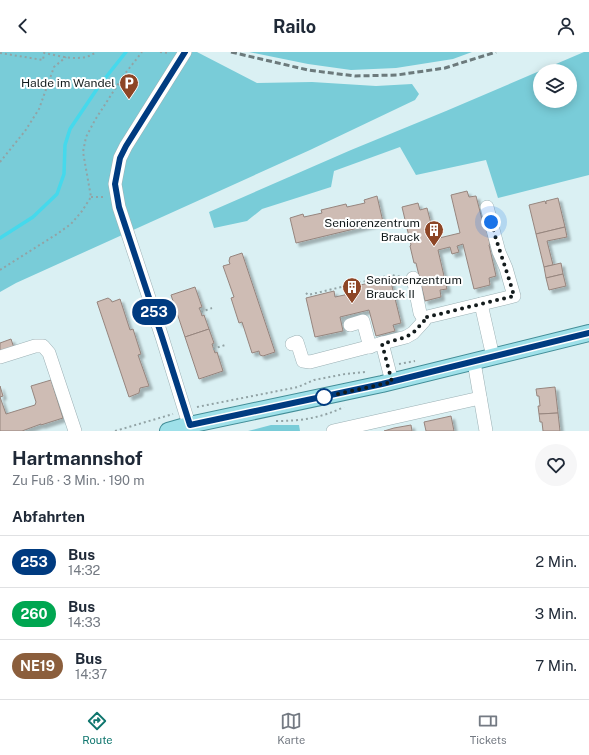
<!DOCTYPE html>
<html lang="de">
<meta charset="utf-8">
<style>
:root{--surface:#fff;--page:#f6f6f7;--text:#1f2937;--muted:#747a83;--line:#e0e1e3;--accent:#0f766e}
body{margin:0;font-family:"Public Sans",sans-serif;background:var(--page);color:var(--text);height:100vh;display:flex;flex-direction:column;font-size:15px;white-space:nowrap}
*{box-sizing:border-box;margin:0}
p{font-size:13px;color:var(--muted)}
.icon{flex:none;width:22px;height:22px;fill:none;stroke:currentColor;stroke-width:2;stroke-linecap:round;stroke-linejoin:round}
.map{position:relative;height:379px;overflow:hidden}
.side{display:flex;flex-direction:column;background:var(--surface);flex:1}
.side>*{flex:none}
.badge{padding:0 8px;border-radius:13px;font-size:14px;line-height:26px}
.controls{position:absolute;left:533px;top:12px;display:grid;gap:8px}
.controls a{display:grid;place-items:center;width:44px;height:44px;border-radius:50%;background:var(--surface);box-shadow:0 2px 10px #0003;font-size:20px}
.you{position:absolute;width:20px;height:20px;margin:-10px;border:3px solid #fff;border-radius:50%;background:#1a73e8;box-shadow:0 0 0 6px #1a73e833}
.map>.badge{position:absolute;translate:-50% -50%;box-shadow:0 0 0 2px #fff}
h2{padding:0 12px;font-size:15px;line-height:36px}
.round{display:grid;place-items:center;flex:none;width:42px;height:42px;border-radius:21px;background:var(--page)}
.head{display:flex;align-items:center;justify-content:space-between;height:68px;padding:0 12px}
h1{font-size:19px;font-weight:700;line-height:30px}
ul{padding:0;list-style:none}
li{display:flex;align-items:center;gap:12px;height:52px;padding:0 12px;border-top:1px solid var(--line)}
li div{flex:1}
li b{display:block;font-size:15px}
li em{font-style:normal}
li .badge{min-width:44px;font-weight:700;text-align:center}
header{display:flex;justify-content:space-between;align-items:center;height:52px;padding:0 12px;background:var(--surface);font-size:18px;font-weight:700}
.menu{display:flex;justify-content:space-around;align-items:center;height:56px;border-top:1px solid var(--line);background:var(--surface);font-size:11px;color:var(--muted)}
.menu a{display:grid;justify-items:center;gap:2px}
.menu .active{color:var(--accent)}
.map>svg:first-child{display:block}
.green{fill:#79ccd8;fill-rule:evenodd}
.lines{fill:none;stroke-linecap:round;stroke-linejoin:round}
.stream{stroke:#45d9ec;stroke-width:3.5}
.building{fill:#cebcb4;stroke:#96857e;filter:url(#shadow)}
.minor-casing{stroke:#9cb1b5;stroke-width:14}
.major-casing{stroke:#438e98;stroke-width:18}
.path{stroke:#92a3a5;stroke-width:2;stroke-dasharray:2 3;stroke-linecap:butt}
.minor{stroke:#fff;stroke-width:13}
.major{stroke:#9ee0e9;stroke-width:16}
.rail{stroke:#6c7a7c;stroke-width:3;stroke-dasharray:6 3;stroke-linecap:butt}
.line-casing{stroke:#fff;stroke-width:9}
.line{stroke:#003b80;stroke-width:6}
.walk{stroke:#131b1c;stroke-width:4;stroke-dasharray:0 7.2}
.stop-dot{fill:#fff;stroke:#003b80;stroke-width:2}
.labels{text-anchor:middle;stroke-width:4;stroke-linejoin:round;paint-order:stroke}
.poi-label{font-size:12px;fill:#131b1c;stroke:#fff;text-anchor:end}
</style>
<header><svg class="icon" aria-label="back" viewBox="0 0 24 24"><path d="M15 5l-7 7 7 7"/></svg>Railo<svg class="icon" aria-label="person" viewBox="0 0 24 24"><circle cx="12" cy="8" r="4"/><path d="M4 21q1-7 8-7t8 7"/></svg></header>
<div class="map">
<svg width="589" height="379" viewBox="0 0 589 379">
<defs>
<filter id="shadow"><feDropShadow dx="3.5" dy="3.5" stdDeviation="1" flood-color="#0004"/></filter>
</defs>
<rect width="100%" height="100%" fill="#daf0f3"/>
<g class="green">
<polygon points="0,0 197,0 257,31 312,30 376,34 412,32 419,42 415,48 310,98 16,231 0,240"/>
<polygon points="249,0 472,0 453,7 396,16 351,18 308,12"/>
<path d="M584 0H589V123L498 146 486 108 416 123 400 95 334 119 331 135 262 157 247 169 214 176 209 160 351 98 446 59ZM540 19H570V49H540Z"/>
<polygon points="271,373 299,373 300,379 248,379"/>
</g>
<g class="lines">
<polyline class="stream" points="0,186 33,165 57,142 64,122 65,93 70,77 99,34 126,0"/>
</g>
<g class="building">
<polygon points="467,139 469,145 476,144 484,175 486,175 490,192 489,193 496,224 489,226 490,233 474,237 463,192 457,194 459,200 452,202 450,195 438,198 447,237 440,238 441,245 425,249 416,211 414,211 410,194 411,193 402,155 418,151 420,158 427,156 435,187 460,181 451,143"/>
<polygon points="377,144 383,170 296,191 290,166 303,162 304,165 322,161 321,158 346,152 347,155 365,151 364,148"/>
<polygon points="558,146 565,175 536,182 529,153 545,149 546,152 546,149"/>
<polygon points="565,175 567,185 547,189 553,213 544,215 536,182"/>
<polygon points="242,201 275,300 263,304 260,303 259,299 252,301 242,270 239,271 231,246 234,245 223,214 230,212 229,209 230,205"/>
<polygon points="561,211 563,222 546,226 544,215"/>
<polygon points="563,222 566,234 549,238 546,226"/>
<polygon points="390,226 401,271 393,273 395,279 376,284 369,258 340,265 343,279 315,285 306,246 334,239 335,245 349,242 348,236"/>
<polygon points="195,235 202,255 199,256 201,260 202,264 204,263 209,277 185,285 171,243"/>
<polygon points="108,246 111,248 112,250 120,247 130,278 133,277 141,302 138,303 149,334 140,336 139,341 129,345 97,250"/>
<polygon points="209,277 214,291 212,292 215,301 217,300 223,319 199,327 185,285"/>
<polygon points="11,287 14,296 0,300 0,291"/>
<polygon points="51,328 63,366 41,373 41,372 22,379 0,379 0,334 3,344 0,345 6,362 35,353 36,350 31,334"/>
<polygon points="555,335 558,361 539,362 538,354 540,354 539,344 537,344 536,337"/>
<polygon points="558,361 560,379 543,379 542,370 540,370 539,362"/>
<polygon points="451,364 454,379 426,379 424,370"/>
<polygon points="411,373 412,379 384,379 394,376"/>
</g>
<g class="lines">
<g class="minor-casing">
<g id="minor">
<polyline points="185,0 126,94 120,106 115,132 119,155 162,285 191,379"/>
<polyline points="413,226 420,261 423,266"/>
<polyline points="481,252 493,305"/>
<polyline points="350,273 363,269 370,295"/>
<polyline points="382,291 392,330"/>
<polyline points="292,292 297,290 303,309 310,310 406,285 413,281 424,269 423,266 514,244 506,216 499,200 487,155"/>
<polyline points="0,305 35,294 43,294 49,301 75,379"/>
<polyline points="474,310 486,379"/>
<polyline points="333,379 480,346"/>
</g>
</g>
<g class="major-casing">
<polyline id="major" points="168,379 189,373 382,332 589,281"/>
</g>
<g class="path">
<polyline points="160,0 170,1"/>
<path d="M0 1 43 8 44 1C60 4 83 11 96 0"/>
<polyline points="0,110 25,79 39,57 54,15 66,5"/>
<polyline points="91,145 105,145"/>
<polyline points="0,218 57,182 71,172 82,159 91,145 83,100 86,85 95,68 124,23 142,0"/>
<polyline points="306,241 308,243 391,223 402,225"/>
<polyline points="201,260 212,256"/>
<polyline points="213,297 225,293"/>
<polyline points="399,312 415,309"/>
<polyline points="197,355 298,335 314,328 345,322 366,320"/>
<path d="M276 369C301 369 321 366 344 355"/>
<polyline points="115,379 173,362"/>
</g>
<use href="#minor" class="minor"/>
<use href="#major" class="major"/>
<polyline class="rail" points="231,0 308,18 355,24 397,23 445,16 496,0"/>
</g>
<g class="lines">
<g class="line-casing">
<polyline id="line" points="185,0 126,94 120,106 115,132 119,155 162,285 190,373 382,332 589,281"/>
</g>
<use href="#line" class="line"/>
<path class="walk" d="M324 345 392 330 382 292 406 285 413 281 424 269 423 266 514 244C507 219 498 195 491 170"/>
</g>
<defs>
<g id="parking-pin" transform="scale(1)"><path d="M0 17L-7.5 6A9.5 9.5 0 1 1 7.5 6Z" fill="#8d4525" stroke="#fff"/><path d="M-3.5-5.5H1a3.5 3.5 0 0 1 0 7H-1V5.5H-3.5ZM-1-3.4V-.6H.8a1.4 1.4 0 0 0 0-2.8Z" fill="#fff"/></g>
<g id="building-pin" transform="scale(1)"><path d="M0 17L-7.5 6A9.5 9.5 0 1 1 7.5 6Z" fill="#8d4525" stroke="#fff"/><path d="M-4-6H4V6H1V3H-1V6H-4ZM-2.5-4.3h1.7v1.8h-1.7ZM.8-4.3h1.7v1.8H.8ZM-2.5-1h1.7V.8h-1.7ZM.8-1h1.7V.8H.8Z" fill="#fff"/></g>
</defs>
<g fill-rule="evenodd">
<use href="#parking-pin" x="129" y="31"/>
<use href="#building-pin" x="434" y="178"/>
<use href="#building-pin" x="352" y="235"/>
</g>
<circle class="stop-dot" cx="324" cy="345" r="8"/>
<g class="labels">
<g class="poi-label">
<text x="115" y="35">Halde im Wandel</text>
<text x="420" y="175">Seniorenzentrum<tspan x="420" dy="14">Brauck</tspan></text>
<text x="366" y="232" text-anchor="start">Seniorenzentrum<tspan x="366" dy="14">Brauck II</tspan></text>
</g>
</g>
</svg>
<div class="controls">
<a><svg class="icon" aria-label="layers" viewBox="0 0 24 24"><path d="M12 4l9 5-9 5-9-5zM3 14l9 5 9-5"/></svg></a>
</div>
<div class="you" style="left:491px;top:170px"></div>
<b class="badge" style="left:154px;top:260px;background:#003b80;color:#fff">253</b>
</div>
<section class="side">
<div class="head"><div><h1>Hartmannshof</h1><p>Zu Fuß · 3 Min. · 190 m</p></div><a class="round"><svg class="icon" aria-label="heart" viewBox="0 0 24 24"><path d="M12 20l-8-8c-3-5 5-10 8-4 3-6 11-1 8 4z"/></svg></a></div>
<h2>Abfahrten</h2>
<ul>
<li><span class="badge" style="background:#003b80;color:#fff">253</span><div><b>Bus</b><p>14:32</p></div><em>2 Min.</em></li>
<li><span class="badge" style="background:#00a651;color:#fff">260</span><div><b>Bus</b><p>14:33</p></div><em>3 Min.</em></li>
<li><span class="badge" style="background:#8b5e3c;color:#fff">NE19</span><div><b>Bus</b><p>14:37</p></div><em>7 Min.</em></li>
</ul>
</section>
<nav class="menu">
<a class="active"><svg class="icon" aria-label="directions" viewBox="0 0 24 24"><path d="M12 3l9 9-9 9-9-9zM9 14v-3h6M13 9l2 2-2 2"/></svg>Route</a>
<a><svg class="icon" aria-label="map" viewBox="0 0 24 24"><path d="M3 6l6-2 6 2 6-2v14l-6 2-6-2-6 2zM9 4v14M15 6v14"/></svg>Karte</a>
<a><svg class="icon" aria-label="tickets" viewBox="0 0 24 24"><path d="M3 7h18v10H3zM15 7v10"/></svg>Tickets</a>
</nav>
